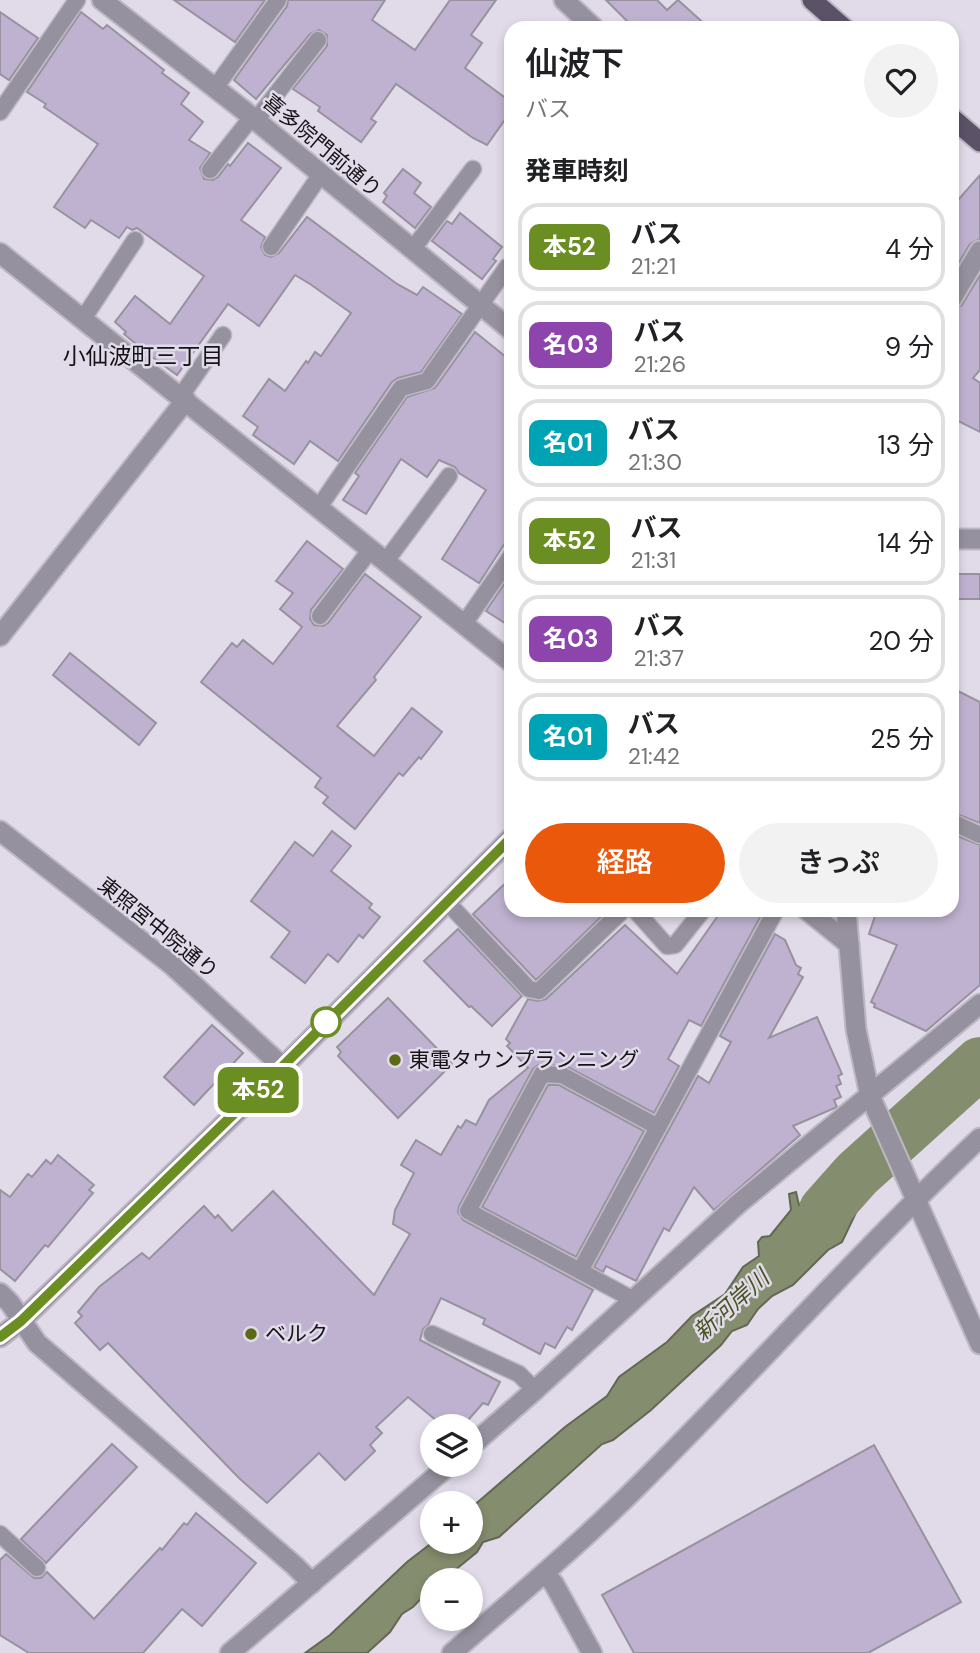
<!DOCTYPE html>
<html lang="ja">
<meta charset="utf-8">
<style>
:root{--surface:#fff;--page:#f2f2f2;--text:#202124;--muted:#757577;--line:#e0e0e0;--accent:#ea580c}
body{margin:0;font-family:"DM Sans","Noto Sans JP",sans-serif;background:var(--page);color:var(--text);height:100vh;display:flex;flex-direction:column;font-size:26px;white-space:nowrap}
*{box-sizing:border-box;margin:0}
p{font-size:23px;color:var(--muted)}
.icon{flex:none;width:38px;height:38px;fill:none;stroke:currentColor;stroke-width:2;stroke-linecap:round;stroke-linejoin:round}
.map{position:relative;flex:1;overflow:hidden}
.sheet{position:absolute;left:504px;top:21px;width:455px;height:896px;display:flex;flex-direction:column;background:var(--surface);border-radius:21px;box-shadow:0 4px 10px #0003}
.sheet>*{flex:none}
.badge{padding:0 14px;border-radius:10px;font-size:24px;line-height:46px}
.fabs{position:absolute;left:420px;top:1414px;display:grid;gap:14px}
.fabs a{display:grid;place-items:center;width:63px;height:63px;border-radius:50%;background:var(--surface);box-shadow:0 4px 10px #0003;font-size:35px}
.map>.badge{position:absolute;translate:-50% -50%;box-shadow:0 0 0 4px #fff}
h2{padding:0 21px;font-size:26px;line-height:63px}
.round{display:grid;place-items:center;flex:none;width:74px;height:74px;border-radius:37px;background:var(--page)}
.head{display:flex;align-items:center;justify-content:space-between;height:119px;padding:0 21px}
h1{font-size:33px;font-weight:600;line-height:52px}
.action{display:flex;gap:14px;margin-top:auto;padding:14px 21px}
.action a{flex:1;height:80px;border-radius:42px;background:var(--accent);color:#fff;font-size:28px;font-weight:600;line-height:80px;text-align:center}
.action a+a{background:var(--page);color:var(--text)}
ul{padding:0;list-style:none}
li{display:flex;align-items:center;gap:21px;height:88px;margin:0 14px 10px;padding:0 7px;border:4px solid var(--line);border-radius:21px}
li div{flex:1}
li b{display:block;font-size:26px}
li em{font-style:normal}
li .badge{min-width:77px;font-weight:700;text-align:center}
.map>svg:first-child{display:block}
.water{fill:#858d6f;stroke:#636855;stroke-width:2}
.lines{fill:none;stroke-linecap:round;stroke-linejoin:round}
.river{stroke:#858d6f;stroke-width:52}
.building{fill:#bfb2d0;stroke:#98929f;stroke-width:2}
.service-casing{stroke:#bcb7c3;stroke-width:19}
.minor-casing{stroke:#bcb7c3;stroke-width:23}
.tertiary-casing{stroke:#bcb7c3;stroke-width:23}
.primary-casing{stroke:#bcb7c3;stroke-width:23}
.service{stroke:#96919e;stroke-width:16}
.minor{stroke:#96919e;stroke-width:19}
.tertiary{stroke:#96919e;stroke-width:19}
.primary{stroke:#5b5268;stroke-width:19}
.line-casing{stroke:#fff;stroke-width:16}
.line{stroke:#6b8e23;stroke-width:10}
.stop-dot{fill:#fff;stroke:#6b8e23;stroke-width:3.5}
.poi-dot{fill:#5c6a13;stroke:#e1dbe9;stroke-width:2.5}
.labels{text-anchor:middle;stroke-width:5;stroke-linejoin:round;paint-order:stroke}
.street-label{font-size:21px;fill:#151317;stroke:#e1dbe9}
.poi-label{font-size:21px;fill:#151317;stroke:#e1dbe9;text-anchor:start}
.neighbourhood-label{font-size:23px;fill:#151317;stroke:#e1dbe9}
.water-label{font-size:23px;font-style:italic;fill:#495320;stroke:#e1dbe9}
</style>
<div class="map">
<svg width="980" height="1653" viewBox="0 0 980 1653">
<rect width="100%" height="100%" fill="#e1dbe9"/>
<polygon class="water" points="871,1153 882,1175 874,1189 862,1200 842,1242 828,1250 793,1285 772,1296 758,1309 747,1325 732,1331 721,1345 651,1410 613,1440 602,1444 499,1537 483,1542 477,1552 443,1580 432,1580 432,1587 413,1607 402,1614 390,1632 367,1653 305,1653 330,1635 407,1562 433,1542 471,1542 471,1508 565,1427 607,1396 619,1377 667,1342 692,1316 725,1294 743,1267 759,1256 758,1242 762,1237 770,1236 791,1210 789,1194 796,1192 799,1205 820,1185 832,1188"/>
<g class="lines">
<polyline class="river" points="825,1210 857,1174 980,1063"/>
</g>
<g class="building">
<polygon points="174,0 265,0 235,42"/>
<polygon points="288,0 385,0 372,20 415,50 450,0 496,0 471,35 482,43 465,68 511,102 511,111 487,145 473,138 396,84 371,119 376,122 361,142 318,111 320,107 293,89 327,46 327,35 319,30 310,34 256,99 234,80 287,6"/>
<polygon points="606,0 657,0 667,10 678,0 709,28 634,28"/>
<polygon points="0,12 38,38 9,80 0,74"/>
<polygon points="81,12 103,29 107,25 164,70 162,73 189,93 181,104 203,122 189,140 210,153 200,168 204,179 213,180 218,177 228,164 230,166 248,143 281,168 241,220 265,237 261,247 265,255 271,257 279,253 307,217 397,284 417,295 423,287 462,314 421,372 398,378 392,382 338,461 310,441 294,464 253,435 258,427 243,416 269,379 285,391 306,361 308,363 315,352 321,356 351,313 310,284 295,275 259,326 228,304 177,375 148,354 124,334 126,332 115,322 135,296 170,324 204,276 137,228 132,230 127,227 119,238 91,220 85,228 54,207 98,144 44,107 46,104 27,92"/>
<polygon points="403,169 421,183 414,193 431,207 415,228 383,202 387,196 384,193"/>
<polygon points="980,175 980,239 970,244 952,274 952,207"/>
<polygon points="460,213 502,247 493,259 496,261 482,279 432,241 447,221 452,224"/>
<polygon points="980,275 980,370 973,378 980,383 980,432 952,418 952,310 962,305"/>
<polygon points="475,332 511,361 511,534 479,583 442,559 486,490 459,473 455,467 439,460 427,477 401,459 366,514 343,500 359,476 355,473 407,397 435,388"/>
<polygon points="307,541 343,569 311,610 310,619 314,625 323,626 328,623 365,574 421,617 374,677 376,680 337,726 374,756 412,708 442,732 421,759 419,757 403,776 399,773 355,829 323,803 328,797 315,787 321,778 201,682 232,643 237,647 243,640 273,664 302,627 280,609 293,593 276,581"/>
<polygon points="511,574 511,627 486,611"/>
<rect x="952" y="574" width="28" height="25"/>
<polygon points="70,653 156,723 139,745 53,675"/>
<polygon points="952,688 980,702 980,823 952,812"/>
<polygon points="332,831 351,846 331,871 372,904 369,908 380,917 363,938 359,935 338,962 328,954 305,983 271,957 290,932 251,901 295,842 313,856"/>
<polygon points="952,834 980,845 980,985 926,1031 874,1007 875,1004 871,1002 897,945 869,934 877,910 952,910"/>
<polygon points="511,878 511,910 604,910 606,912 536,980 473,914"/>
<polygon points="722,910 764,910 701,1026 689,1020 668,1059 679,1066 654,1113 566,1066 538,1065 533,1069 459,1206 458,1212 463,1220 593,1290 572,1330 567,1327 555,1348 545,1343 540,1354 483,1324 485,1319 441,1298 428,1325 423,1329 420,1340 500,1382 488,1405 483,1403 463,1426 443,1426 408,1397 376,1427 382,1433 370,1445 375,1451 345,1480 319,1453 267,1503 239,1478 108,1343 100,1350 75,1323 82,1316 78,1312 99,1287 142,1253 149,1259 204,1206 215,1218 218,1215 232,1231 273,1191 374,1295 410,1234 393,1224 395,1210 414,1173 401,1165 416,1140 441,1155 458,1126 461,1128 466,1120 476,1125 489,1100 528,1068 507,1046 510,1043 506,1039 528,999 538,1001 546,999 625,925 677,974"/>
<polygon points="458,929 522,996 492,1026 471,1006 469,1007 424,961"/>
<polygon points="775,934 785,940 796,965 801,968 798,974 803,977 769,1038 817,1017 842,1074 838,1076 841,1084 836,1086 841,1097 834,1100 837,1107 793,1126 800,1135 714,1210 694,1187 669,1231 664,1228 636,1281 606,1266 603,1272 594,1267 698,1076 709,1083 731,1042 720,1036"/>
<polygon points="388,998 452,1064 398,1118 338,1056 341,1052 337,1047"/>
<polygon points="212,1025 243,1053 194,1105 164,1077"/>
<polygon points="548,1085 559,1085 644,1131 576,1257 482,1207"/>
<polygon points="58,1155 94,1185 89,1190 93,1193 48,1247 45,1245 15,1281 0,1269 0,1190 10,1197 28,1174 32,1177 46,1160 51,1164"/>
<polygon points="112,1444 137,1467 46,1563 21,1539"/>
<polygon points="874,1445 961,1602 868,1653 634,1653 602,1595"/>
<polygon points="196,1513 256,1563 202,1626 182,1609 143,1653 29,1653 0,1635 0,1560 6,1554 34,1578 41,1578 47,1572 94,1619 160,1548 162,1550 184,1523 187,1525"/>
</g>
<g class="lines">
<g class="service-casing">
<g id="service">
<polyline points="215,88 278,0"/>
<polyline points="0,112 77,0"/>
<polyline points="256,120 318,40"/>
<polyline points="210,170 252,117"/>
<polyline points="271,247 321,174"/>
<polyline points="412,250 473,169"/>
<polyline points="83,319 135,240"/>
<polyline points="181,396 223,335"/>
<polyline points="319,507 401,388 427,381 507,267"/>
<polyline points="386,561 449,476"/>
<polyline points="320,616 371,549"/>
<polyline points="464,624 511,556"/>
<polyline points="952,822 980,835"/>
<polyline points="447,902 529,989 539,991 623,910"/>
<polyline points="635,910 667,946 675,945 703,910"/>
<polyline points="580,1271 776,910"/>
<polyline points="634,1300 468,1211 542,1074 562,1075 658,1127"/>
<polyline points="432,1334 519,1374 535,1390"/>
<polyline points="0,1534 37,1568"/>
</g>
</g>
<g class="minor-casing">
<g id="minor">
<polyline points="564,0 594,28"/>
<polyline points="0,253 511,662"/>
<polyline points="952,298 980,251"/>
<polyline points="952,539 980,539"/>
<polyline points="0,636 186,400"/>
<polyline points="0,831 172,965 283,1067"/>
<polyline points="807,910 849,944"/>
<polyline points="0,1293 10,1303 37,1343 295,1566 312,1583"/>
<polyline points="471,1446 535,1390 738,1204 980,1004"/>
<polyline points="545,1573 554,1584 592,1653"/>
<polyline points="230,1653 449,1465"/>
<path d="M452 1653C515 1598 579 1545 638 1486 753 1372 861 1250 980 1138"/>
</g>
</g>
<g class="tertiary-casing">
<g id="tertiary">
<polyline points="102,0 242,109 511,330"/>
<polyline points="846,910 856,1029 870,1096 980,1344"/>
<polyline points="0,1337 21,1321 283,1067 511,838"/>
</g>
</g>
<g class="primary-casing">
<g id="primary">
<polyline points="812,0 844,28"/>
<polyline points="952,118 980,142"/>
</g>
</g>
<use href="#service" class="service"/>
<use href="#minor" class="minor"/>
<use href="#tertiary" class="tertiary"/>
<use href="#primary" class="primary"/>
</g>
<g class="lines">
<g class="line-casing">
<polyline id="line" points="0,1337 21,1321 282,1067 511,838"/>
</g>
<use href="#line" class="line"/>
</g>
<circle class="stop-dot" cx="326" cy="1022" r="14"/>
<g class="poi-dot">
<circle cx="395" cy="1060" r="7"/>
<circle cx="251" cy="1334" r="7"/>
</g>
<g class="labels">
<g class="street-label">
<text transform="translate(322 146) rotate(40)" y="7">喜多院門前通り</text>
<text transform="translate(158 928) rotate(39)" y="7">東照宮中院通り</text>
</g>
<g class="poi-label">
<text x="409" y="1067">東電タウンプランニング</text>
<text x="265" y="1341">ベルク</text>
</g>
<g class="neighbourhood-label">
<text x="143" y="364">小仙波町三丁目</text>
</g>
<g class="water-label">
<text transform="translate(731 1305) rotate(-42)" y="8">新河岸川</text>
</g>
</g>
</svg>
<div class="fabs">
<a><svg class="icon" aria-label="layers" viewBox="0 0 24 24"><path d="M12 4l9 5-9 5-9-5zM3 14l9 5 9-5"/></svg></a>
<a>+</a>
<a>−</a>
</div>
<b class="badge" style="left:258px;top:1090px;background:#6b8e23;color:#fff">本52</b>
<section class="sheet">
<div class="head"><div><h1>仙波下</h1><p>バス</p></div><a class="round"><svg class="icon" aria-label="heart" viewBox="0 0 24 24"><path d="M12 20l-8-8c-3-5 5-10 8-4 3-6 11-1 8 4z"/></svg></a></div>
<h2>発車時刻</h2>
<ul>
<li><span class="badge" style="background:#6b8e23;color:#fff">本52</span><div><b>バス</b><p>21:21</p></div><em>4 分</em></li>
<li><span class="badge" style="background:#8e44ad;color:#fff">名03</span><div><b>バス</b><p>21:26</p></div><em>9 分</em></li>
<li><span class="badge" style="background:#00a3b4;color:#fff">名01</span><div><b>バス</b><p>21:30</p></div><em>13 分</em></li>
<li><span class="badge" style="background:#6b8e23;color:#fff">本52</span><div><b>バス</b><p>21:31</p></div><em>14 分</em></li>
<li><span class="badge" style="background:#8e44ad;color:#fff">名03</span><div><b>バス</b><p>21:37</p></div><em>20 分</em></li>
<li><span class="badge" style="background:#00a3b4;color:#fff">名01</span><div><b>バス</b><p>21:42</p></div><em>25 分</em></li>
</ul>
<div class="action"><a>経路</a><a>きっぷ</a></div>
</section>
</div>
